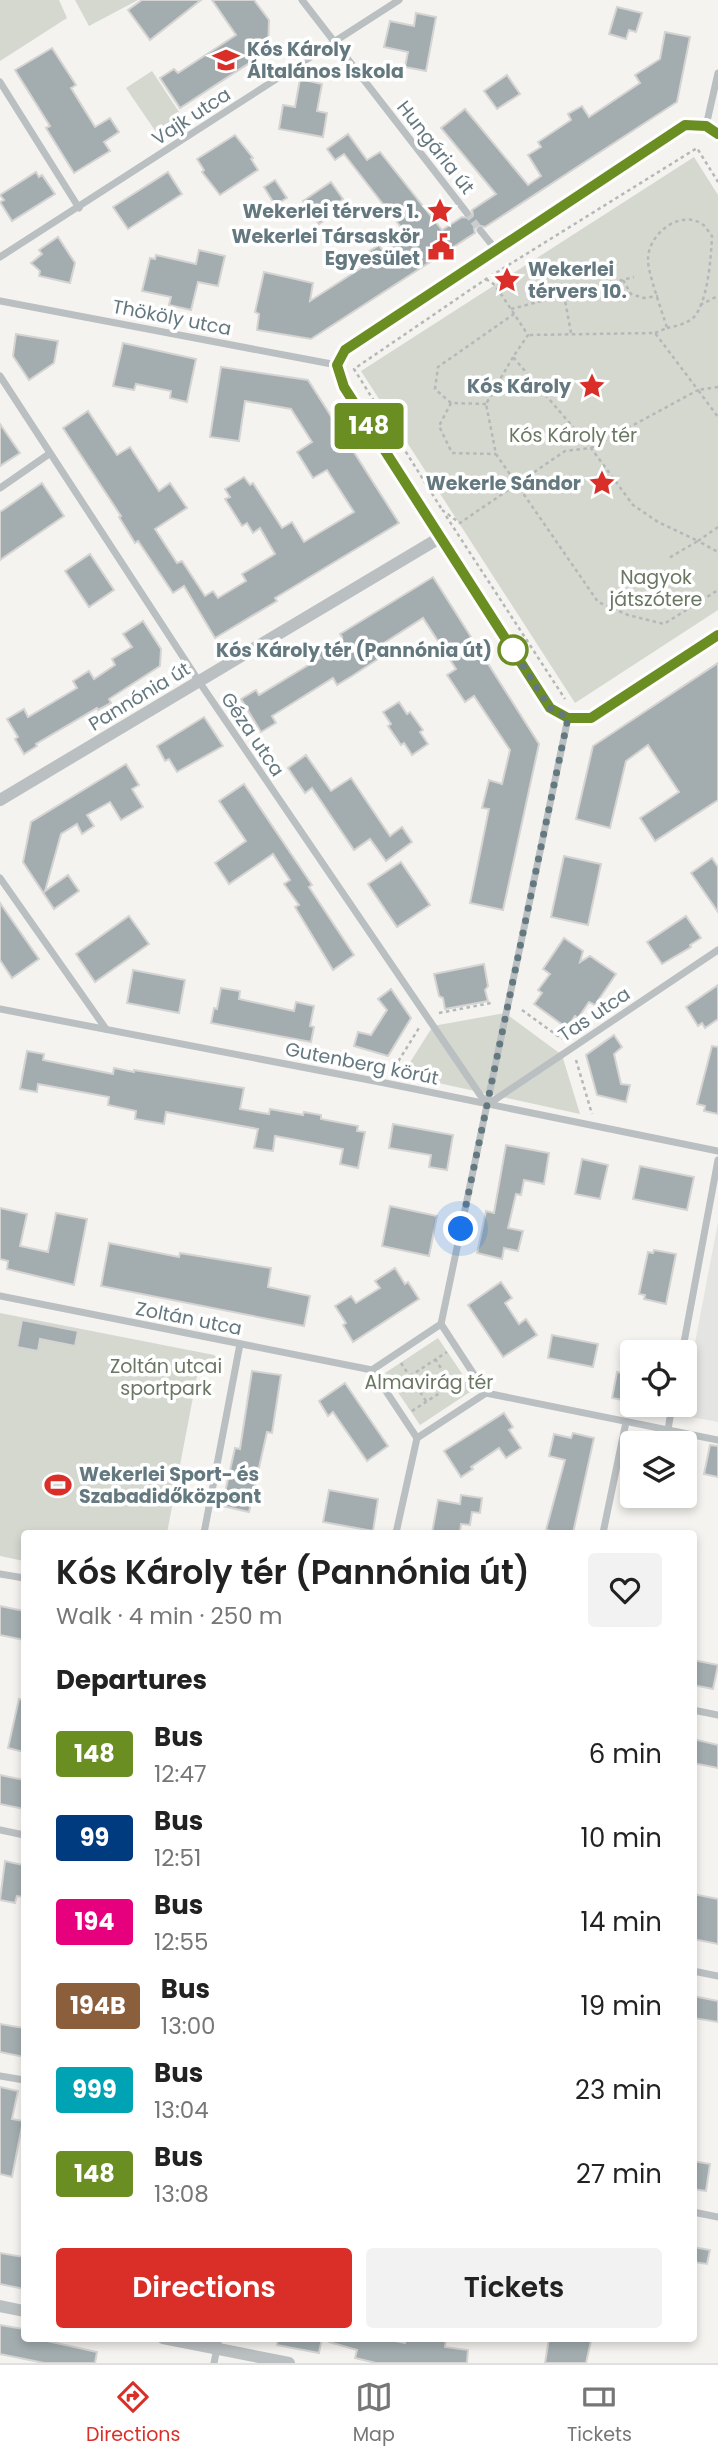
<!DOCTYPE html>
<meta charset="utf-8">
<style>
:root{--surface:#fff;--page:#f2f2f2;--text:#222;--muted:#767676;--line:#e0e0e0;--accent:#da2f29}
body{margin:0;font-family:Poppins,sans-serif;background:var(--page);color:var(--text);height:100vh;display:flex;flex-direction:column;font-size:26px;white-space:nowrap}
*{box-sizing:border-box;margin:0}
p{font-size:23px;color:var(--muted)}
.icon{flex:none;width:38px;height:38px;fill:none;stroke:currentColor;stroke-width:2;stroke-linecap:round;stroke-linejoin:round}
.map{position:relative;flex:1;overflow:hidden}
.side{position:absolute;left:21px;top:1530px;width:676px;height:812px;display:flex;flex-direction:column;background:var(--surface);border-radius:7px;box-shadow:0 4px 10px #0003}
.side>*{flex:none}
.badge{padding:0 14px;border-radius:5px;font-size:24px;line-height:46px}
.fabs{position:absolute;left:620px;top:1340px;display:grid;gap:14px}
.fabs a{display:grid;place-items:center;width:77px;height:77px;border-radius:7px;background:var(--surface);box-shadow:0 4px 10px #0003;font-size:35px}
.you{position:absolute;width:35px;height:35px;margin:-18px;border:5px solid #fff;border-radius:50%;background:#1a73e8;box-shadow:0 0 0 10px #1a73e833}
.map>.badge{position:absolute;translate:-50% -50%;box-shadow:0 0 0 4px #fff}
h2{padding:0 35px;font-size:26px;line-height:63px}
.round{display:grid;place-items:center;flex:none;width:74px;height:74px;border-radius:7px;background:var(--page)}
.overview{display:flex;align-items:center;justify-content:space-between;height:119px;padding:0 35px}
h1{font-size:33px;font-weight:600;line-height:52px}
.cta{display:flex;gap:14px;margin-top:auto;padding:14px 35px}
.cta a{flex:1;height:80px;border-radius:7px;background:var(--accent);color:#fff;font-size:28px;font-weight:600;line-height:80px;text-align:center}
.cta a+a{background:var(--page);color:var(--text)}
ul{padding:0;list-style:none}
li{display:flex;align-items:center;gap:21px;height:84px;padding:0 35px}
li div{flex:1}
li b{display:block;font-size:26px}
li em{font-style:normal}
li .badge{min-width:77px;font-weight:700;text-align:center}
.dock{display:flex;justify-content:space-around;align-items:center;height:98px;border-top:2px solid var(--line);background:var(--surface);font-size:19px;color:var(--muted)}
.dock a{display:grid;justify-items:center;gap:4px}
.dock .active{color:var(--accent)}
.map>svg:first-child{display:block}
.built{fill:#e4e4e3}
.green{fill:#d4d8cf}
.building{fill:#a3adb0;stroke:#d5d4d2;stroke-width:2}
.lines{fill:none;stroke-linecap:round;stroke-linejoin:round}
.minor-tunnel{stroke:#c9cecd;stroke-width:7;stroke-dasharray:7 3.5;stroke-linecap:butt}
.path{stroke:#b4b8b9;stroke-width:2.5;stroke-dasharray:3.5 3.5;stroke-linecap:butt}
.minor{stroke:#babfc1;stroke-width:7}
.tertiary{stroke:#babfc1;stroke-width:12}
.line-casing{stroke:#fff;stroke-width:16}
.line{stroke:#6b8e23;stroke-width:10}
.walk{stroke:#64787f;stroke-width:7;stroke-dasharray:0 12.6}
.stop-dot{fill:#fff;stroke:#6b8e23;stroke-width:3.5}
.labels{text-anchor:middle;stroke-width:7;stroke-linejoin:round;paint-order:stroke}
.poi-label{font-size:19px;font-weight:bold;fill:#64787f;stroke:#fff;text-anchor:end}
.street-label{font-size:19px;fill:#64787f;stroke:#fff}
.park-label{font-size:19px;fill:#6a7762;stroke:#fff}
.stop-label{font-size:19px;font-weight:bold;fill:#64787f;stroke:#fff;text-anchor:end}
</style>
<div class="map">
<svg width="718" height="2363" viewBox="0 0 718 2363">
<rect width="100%" height="100%" fill="#f4f3ef"/>
<polygon class="built" points="718,1222 718,1422 691,1417 683,1406"/>
<g class="green">
<polygon points="0,0 59,0 67,18 0,61"/>
<polygon points="75,0 138,0 89,26"/>
<polygon points="152,71 181,115 156,132 126,88"/>
<polygon points="694,157 718,195 718,610 575,703 361,371"/>
<polygon points="505,1013 562,1055 580,1114 402,1075 433,1026"/>
<polygon points="0,1313 214,1355 216,1357 198,1371 167,1533 24,1533 24,1561 0,1556"/>
<polygon points="438,1338 473,1390 420,1425 385,1373"/>
</g>
<g class="building">
<polygon points="142,0 201,0 150,40 128,10"/>
<polygon points="212,0 254,0 269,20 268,51 180,108 160,78 174,69 178,73 236,35"/>
<polygon points="617,7 642,13 636,32 629,30 626,39 609,34"/>
<polygon points="416,13 436,17 426,71 405,67 408,52 384,47 390,21 414,26"/>
<polygon points="665,32 690,37 677,102 485,227 477,225 474,228 475,233 311,339 257,330 259,314 255,312 264,272 313,283 310,301 361,268 356,260 379,245 383,251 407,235 344,154 335,160 327,149 348,134 367,160 380,152 442,230 462,217 470,218 473,215 472,210 496,194 441,128 465,109 528,185 541,176 528,155 541,147 538,142 571,120 568,114 582,106 589,117 640,83 635,75 660,59"/>
<polygon points="52,48 76,85 71,88 95,127 110,118 119,132 104,142 110,151 74,173 46,128 50,126 15,70"/>
<polygon points="507,75 520,94 497,109 484,91"/>
<polygon points="300,79 322,84 317,111 327,113 323,137 279,129 283,105 295,107"/>
<polygon points="235,135 253,158 251,159 258,170 220,195 202,172 204,170 197,159"/>
<polygon points="36,172 39,177 42,175 55,194 12,221 0,202 4,200 0,195"/>
<polygon points="168,172 182,194 128,229 113,207"/>
<polygon points="275,180 287,198 275,205 264,187"/>
<polygon points="331,182 343,199 338,203 342,208 319,224 303,201"/>
<polygon points="58,237 75,263 70,283 39,276 40,271 31,263 42,254 39,250"/>
<polygon points="199,250 225,256 218,286 198,282 191,310 169,305 171,297 142,291 150,258 155,259 156,255 196,264"/>
<polygon points="16,334 58,341 54,363 29,380 13,356"/>
<polygon points="123,343 196,359 187,402 170,398 171,391 136,384 134,390 113,386"/>
<polygon points="221,367 308,380 399,523 275,598 277,601 215,638 184,586 173,593 138,541 135,543 119,517 121,516 63,428 88,411 117,455 130,447 159,491 170,483 187,508 155,529 177,563 182,561 205,596 213,591 218,598 246,581 242,574 275,554 260,528 253,533 247,523 242,526 225,499 230,497 225,489 244,477 250,485 253,483 282,528 292,522 304,542 354,512 327,470 313,478 297,452 312,442 291,409 245,401 239,441 210,437"/>
<polygon points="0,424 20,453 0,466"/>
<polygon points="42,483 64,516 0,560 0,512"/>
<polygon points="90,554 114,590 89,607 65,571"/>
<polygon points="433,577 539,744 503,910 470,903 489,809 482,808 489,780 502,784 510,750 474,696 465,702 447,675 456,669 423,618 373,650 378,659 352,676 337,685 333,678 272,716 276,723 261,732 241,699 256,690 259,695 320,658 317,653 342,637 340,634"/>
<polygon points="143,621 161,649 160,666 109,699 111,703 98,710 97,708 36,744 37,746 24,754 15,739 18,737 7,719 24,709 28,717 77,688 73,681 89,671 94,679 115,665 112,659 132,647 123,634"/>
<polygon points="718,663 718,800 655,841 640,818 679,792 648,745 626,761 610,828 576,819 593,746"/>
<polygon points="399,702 407,714 410,712 423,730 420,732 428,744 412,755 404,743 401,745 388,726 391,724 383,712"/>
<polygon points="204,717 223,746 177,772 169,759 165,761 157,746"/>
<polygon points="306,755 331,791 351,778 390,836 402,827 412,842 386,861 370,839 354,850 312,788 305,793 288,768"/>
<polygon points="126,764 139,785 132,789 143,807 121,820 110,802 87,815 94,826 82,834 77,824 61,834 45,891 68,875 79,891 54,909 23,862 31,822"/>
<polygon points="244,784 312,885 309,887 354,955 333,970 295,907 299,905 284,884 290,880 273,854 229,884 215,863 246,841 219,801"/>
<polygon points="564,856 601,864 588,925 551,917"/>
<polygon points="712,858 718,867 718,912 691,873"/>
<polygon points="401,862 430,905 397,927 368,884"/>
<polygon points="0,903 39,959 12,978 0,960"/>
<polygon points="129,916 149,944 95,982 76,954"/>
<polygon points="686,916 701,938 690,945 691,947 662,964 647,942"/>
<polygon points="564,938 583,951 580,962 590,956 616,974 595,1005 589,1002 578,1018 575,1016 567,1028 534,1004 542,993 538,990 550,974 543,969"/>
<polygon points="484,964 488,986 485,990 488,1001 445,1009 443,998 439,996 434,974"/>
<polygon points="133,970 185,980 179,1013 127,1003"/>
<polygon points="718,985 718,1019 705,1028 702,1023 698,1026 686,1007"/>
<polygon points="221,988 240,991 239,999 294,1011 296,1002 314,1006 310,1026 314,1027 311,1042 211,1023 214,1008 217,1009"/>
<polygon points="391,989 411,1018 388,1056 354,1046 358,1032 371,1035 387,1010 378,999"/>
<polygon points="614,1035 622,1047 614,1054 621,1084 630,1085 626,1102 597,1095 586,1055"/>
<polygon points="712,1046 718,1047 718,1114 704,1111 705,1106 697,1104"/>
<polygon points="27,1051 44,1054 43,1060 113,1074 114,1068 134,1072 134,1070 244,1088 240,1109 269,1114 270,1109 303,1115 304,1112 321,1115 321,1119 358,1126 357,1131 365,1132 358,1168 340,1164 343,1149 307,1142 275,1136 273,1151 254,1148 258,1129 166,1112 164,1124 135,1119 136,1111 108,1105 109,1097 38,1084 37,1092 20,1089"/>
<polygon points="393,1124 453,1135 447,1170 429,1167 431,1155 389,1148"/>
<polygon points="506,1145 549,1153 544,1184 524,1180 521,1195 516,1194 508,1228 523,1231 518,1251 504,1248 502,1259 477,1253 486,1211 494,1213"/>
<polygon points="582,1159 608,1165 600,1199 575,1194"/>
<polygon points="640,1166 694,1177 687,1210 633,1199"/>
<polygon points="390,1206 437,1216 429,1256 382,1246"/>
<polygon points="0,1208 27,1214 20,1246 48,1252 56,1213 87,1219 74,1285 7,1269 8,1261 0,1259"/>
<polygon points="109,1243 179,1257 180,1253 271,1268 268,1287 310,1296 304,1326 101,1286"/>
<polygon points="654,1250 676,1254 666,1304 644,1299 645,1295 639,1294 648,1252 653,1253"/>
<polygon points="395,1268 405,1284 408,1282 419,1299 353,1342 343,1325 346,1323 335,1306 351,1296 356,1303 380,1288 375,1281"/>
<polygon points="501,1282 512,1298 505,1303 519,1324 526,1319 537,1335 503,1357 468,1305"/>
<polygon points="22,1320 78,1331 75,1346 40,1339 38,1351 17,1347"/>
<polygon points="552,1335 598,1344 593,1367 548,1358"/>
<polygon points="252,1371 281,1375 272,1433 267,1432 249,1512 222,1506 235,1448 240,1449"/>
<polygon points="617,1372 632,1375 632,1402 612,1398"/>
<polygon points="345,1383 388,1446 367,1461 333,1412 328,1416 319,1401"/>
<polygon points="504,1413 513,1427 509,1430 521,1448 506,1458 499,1448 471,1467 473,1469 461,1477 444,1451"/>
<polygon points="573,1433 594,1438 573,1533 560,1533 546,1530 565,1460 549,1456 554,1434 571,1438"/>
<polygon points="710,1445 718,1446 718,1477 704,1474"/>
<polygon points="329,1490 378,1499 373,1531 323,1522"/>
<polygon points="461,1495 482,1498 480,1513 472,1512 470,1525 461,1524 460,1533 432,1533 438,1500 460,1504"/>
<polygon points="0,1606 24,1611 24,1640 0,1635"/>
<polygon points="693,1660 718,1665 713,1689 693,1685"/>
<polygon points="19,1699 24,1700 24,1752 8,1748"/>
<polygon points="693,1739 718,1745 718,1768 693,1763"/>
<polygon points="0,1775 24,1780 24,1809 0,1804"/>
<polygon points="5,1861 23,1865 22,1870 24,1870 24,1897 17,1896 15,1903 0,1900"/>
<polygon points="693,1894 718,1899 718,1944 693,1939"/>
<polygon points="693,1996 718,2001 718,2022 693,2018"/>
<polygon points="0,2024 24,2028 24,2057 0,2052"/>
<polygon points="0,2087 18,2091 12,2119 23,2121 12,2177 0,2174"/>
<polygon points="693,2161 710,2164 706,2191 693,2189"/>
<polygon points="693,2247 710,2250 707,2264 693,2262"/>
<polygon points="0,2253 24,2257 24,2289 0,2284"/>
<polygon points="0,2325 24,2329 24,2338 48,2338 47,2341 97,2352 95,2363 44,2363 0,2354"/>
<polygon points="278,2338 322,2338 319,2353 277,2345"/>
<polygon points="329,2338 382,2338 405,2343 406,2338 430,2341 430,2338 446,2338 445,2347 468,2350 467,2363 376,2363 355,2358 357,2350 329,2342"/>
<polygon points="549,2338 587,2338 586,2340 591,2341 586,2363 545,2363"/>
</g>
<g class="lines">
<polyline class="minor-tunnel" points="467,213 480,230"/>
<g class="path">
<polyline points="486,279 495,285 528,335 513,357 591,448 698,390 655,333 528,335"/>
<polyline points="623,280 631,294 644,298 658,296"/>
<polyline points="564,295 571,333"/>
<polyline points="700,305 718,296"/>
<polyline points="511,309 634,277"/>
<path d="M655 333 667 328C663 314 647 271 648 259 648 235 679 209 702 224 706 226 709 233 712 236 711 257 708 303 693 318 686 324 676 326 667 328"/>
<polyline points="513,357 486,404 496,454 598,602 628,615 664,624 718,590"/>
<polyline points="718,387 698,390 718,417"/>
<polyline points="451,403 435,389 438,367 514,314"/>
<polyline points="486,404 451,403 439,426 452,453 496,454"/>
<polyline points="441,508 354,369 486,279 697,148 718,182"/>
<polyline points="442,510 460,523 565,451 591,448 633,505 658,522 698,541 667,559"/>
<polyline points="446,516 565,699"/>
<polyline points="718,527 698,541 718,552"/>
<polyline points="522,1010 562,1039"/>
<polyline points="439,1013 491,1003"/>
<polyline points="576,1060 592,1114"/>
<polyline points="391,1073 419,1028"/>
<polyline points="435,1359 460,1397"/>
<polyline points="401,1363 426,1401"/>
<polyline points="410,1376 447,1352"/>
<polyline points="412,1411 452,1385"/>
</g>
<g class="minor">
<polyline points="302,0 467,213"/>
<polyline points="0,82 79,208"/>
<polyline points="706,126 718,73"/>
<polyline points="480,230 497,251"/>
<polyline points="0,257 399,0"/>
<polyline points="0,301 337,365"/>
<polyline points="0,376 200,683 487,1105"/>
<polyline points="0,488 49,454"/>
<polyline points="0,878 106,1029"/>
<polyline points="0,1009 385,1083 718,1151"/>
<polyline points="487,1105 718,950"/>
<polyline points="0,1296 372,1370"/>
<polyline points="441,1324 568,718"/>
<polygon points="441,1324 486,1393 417,1438 372,1370"/>
<polyline points="682,1353 718,1160"/>
<polyline points="486,1393 718,1440"/>
<polyline points="668,1430 672,1405"/>
<polyline points="204,1533 240,1344"/>
<polyline points="396,1533 417,1438"/>
<polyline points="603,1533 626,1422"/>
<polyline points="0,1574 24,1578"/>
<polyline points="693,1710 718,1715"/>
<polyline points="0,1830 24,1835"/>
<polyline points="693,1971 718,1976"/>
<polyline points="0,2076 24,2080"/>
<polyline points="693,2212 718,2217"/>
<polyline points="214,2363 219,2338"/>
</g>
<g class="tertiary">
<polyline points="718,134 706,126 685,125 345,350 337,365 344,387 550,708 568,718 591,718 718,635"/>
<polyline points="0,800 441,537"/>
<polyline points="0,2306 24,2311"/>
<polyline points="163,2338 289,2363"/>
</g>
</g>
<g class="lines">
<g class="line-casing">
<polyline id="line" points="718,134 706,126 685,125 345,350 337,365 344,387 550,708 568,718 591,718 718,635"/>
</g>
<use href="#line" class="line"/>
<polyline class="walk" points="461,1229 568,718 550,708 509,644 513,650"/>
</g>
<defs>
<g id="school-bare" transform="scale(2.1)"><path d="M0-5L7-2L0 1L-7-2ZM-4 1L0 2.5L4 1V4Q0 6-4 4Z" fill="#da2f29" stroke="#fff" stroke-width="2.5" paint-order="stroke"/></g>
<g id="sight-bare" transform="scale(2.1)"><path d="M0-6L1.8-2.2L6-1.7L2.9 1.2L3.7 5.4L0 3.3L-3.7 5.4L-2.9 1.2L-6-1.7L-1.8-2.2Z" fill="#da2f29" stroke="#fff" stroke-width="2.5" paint-order="stroke"/></g>
<g id="civic-bare" transform="scale(2.1)"><path d="M-.6-6.5H3V-4.5H.6V-3L4-1V1h2V6H-6V1h2V-1L-.6-3ZM-1.2 2.5V6h2.4V2.5Z" fill="#da2f29" stroke="#fff" stroke-width="2.5" paint-order="stroke"/></g>
<g id="stadium-bare" transform="scale(2.1)"><path d="M0-5a6.5 5 0 1 0 0 10a6.5 5 0 1 0 0-10ZM-3.5-1.8h7v3.6h-7Z" fill="#da2f29" stroke="#fff" stroke-width="2.5" paint-order="stroke"/></g>
</defs>
<g fill-rule="evenodd">
<use href="#school-bare" x="226" y="60"/>
<use href="#sight-bare" x="440" y="211"/>
<use href="#civic-bare" x="441" y="247"/>
<use href="#sight-bare" x="507" y="280"/>
<use href="#sight-bare" x="592" y="386"/>
<use href="#sight-bare" x="602" y="483"/>
<use href="#stadium-bare" x="58" y="1485"/>
</g>
<circle class="stop-dot" cx="513" cy="650" r="14"/>
<g class="labels">
<g class="poi-label">
<text x="247" y="56" text-anchor="start">Kós Károly<tspan x="247" dy="22">Általános Iskola</tspan></text>
<text x="419" y="218">Wekerlei térvers 1.</text>
<text x="420" y="243">Wekerlei Társaskör<tspan x="420" dy="22">Egyesület</tspan></text>
<text x="528" y="276" text-anchor="start">Wekerlei<tspan x="528" dy="22">térvers 10.</tspan></text>
<text x="571" y="393">Kós Károly</text>
<text x="581" y="490">Wekerle Sándor</text>
<text x="79" y="1481" text-anchor="start">Wekerlei Sport- és<tspan x="79" dy="22">Szabadidőközpont</tspan></text>
</g>
<g class="street-label">
<text transform="translate(191 116) rotate(-33)" y="7">Vajk utca</text>
<text transform="translate(436 147) rotate(52)" y="7">Hungária út</text>
<text transform="translate(172 317) rotate(11)" y="7">Thököly utca</text>
<text transform="translate(139 696) rotate(-31)" y="7">Pannónia út</text>
<text transform="translate(253 734) rotate(56)" y="7">Géza utca</text>
<text transform="translate(594 1014) rotate(-34)" y="7">Tas utca</text>
<text transform="translate(362 1063) rotate(11)" y="7">Gutenberg körút</text>
<text transform="translate(189 1318) rotate(11)" y="7">Zoltán utca</text>
</g>
<g class="park-label">
<text x="573" y="442">Kós Károly tér</text>
<text x="656" y="584">Nagyok<tspan x="656" dy="22">játszótere</tspan></text>
<text x="166" y="1373">Zoltán utcai<tspan x="166" dy="22">sportpark</tspan></text>
<text x="429" y="1389">Almavirág tér</text>
</g>
<g class="stop-label">
<text x="492" y="657">Kós Károly tér (Pannónia út)</text>
</g>
</g>
</svg>
<div class="fabs">
<a><svg class="icon" aria-label="locate" viewBox="0 0 24 24"><circle cx="12" cy="12" r="6"/><path d="M12 2v4M12 18v4M2 12h4M18 12h4"/></svg></a>
<a><svg class="icon" aria-label="layers" viewBox="0 0 24 24"><path d="M12 4l9 5-9 5-9-5zM3 14l9 5 9-5"/></svg></a>
</div>
<div class="you" style="left:461px;top:1229px"></div>
<b class="badge" style="left:369px;top:426px;background:#6b8e23;color:#fff">148</b>
<section class="side">
<div class="overview"><div><h1>Kós Károly tér (Pannónia út)</h1><p>Walk · 4 min · 250 m</p></div><a class="round"><svg class="icon" aria-label="heart" viewBox="0 0 24 24"><path d="M12 20l-8-8c-3-5 5-10 8-4 3-6 11-1 8 4z"/></svg></a></div>
<h2>Departures</h2>
<ul>
<li><span class="badge" style="background:#6b8e23;color:#fff">148</span><div><b>Bus</b><p>12:47</p></div><em>6 min</em></li>
<li><span class="badge" style="background:#003b80;color:#fff">99</span><div><b>Bus</b><p>12:51</p></div><em>10 min</em></li>
<li><span class="badge" style="background:#e6007e;color:#fff">194</span><div><b>Bus</b><p>12:55</p></div><em>14 min</em></li>
<li><span class="badge" style="background:#8b5e3c;color:#fff">194B</span><div><b>Bus</b><p>13:00</p></div><em>19 min</em></li>
<li><span class="badge" style="background:#00a3b4;color:#fff">999</span><div><b>Bus</b><p>13:04</p></div><em>23 min</em></li>
<li><span class="badge" style="background:#6b8e23;color:#fff">148</span><div><b>Bus</b><p>13:08</p></div><em>27 min</em></li>
</ul>
<div class="cta"><a>Directions</a><a>Tickets</a></div>
</section>
</div>
<nav class="dock">
<a class="active"><svg class="icon" aria-label="directions" viewBox="0 0 24 24"><path d="M12 3l9 9-9 9-9-9zM9 14v-3h6M13 9l2 2-2 2"/></svg>Directions</a>
<a><svg class="icon" aria-label="map" viewBox="0 0 24 24"><path d="M3 6l6-2 6 2 6-2v14l-6 2-6-2-6 2zM9 4v14M15 6v14"/></svg>Map</a>
<a><svg class="icon" aria-label="tickets" viewBox="0 0 24 24"><path d="M3 7h18v10H3zM15 7v10"/></svg>Tickets</a>
</nav>
